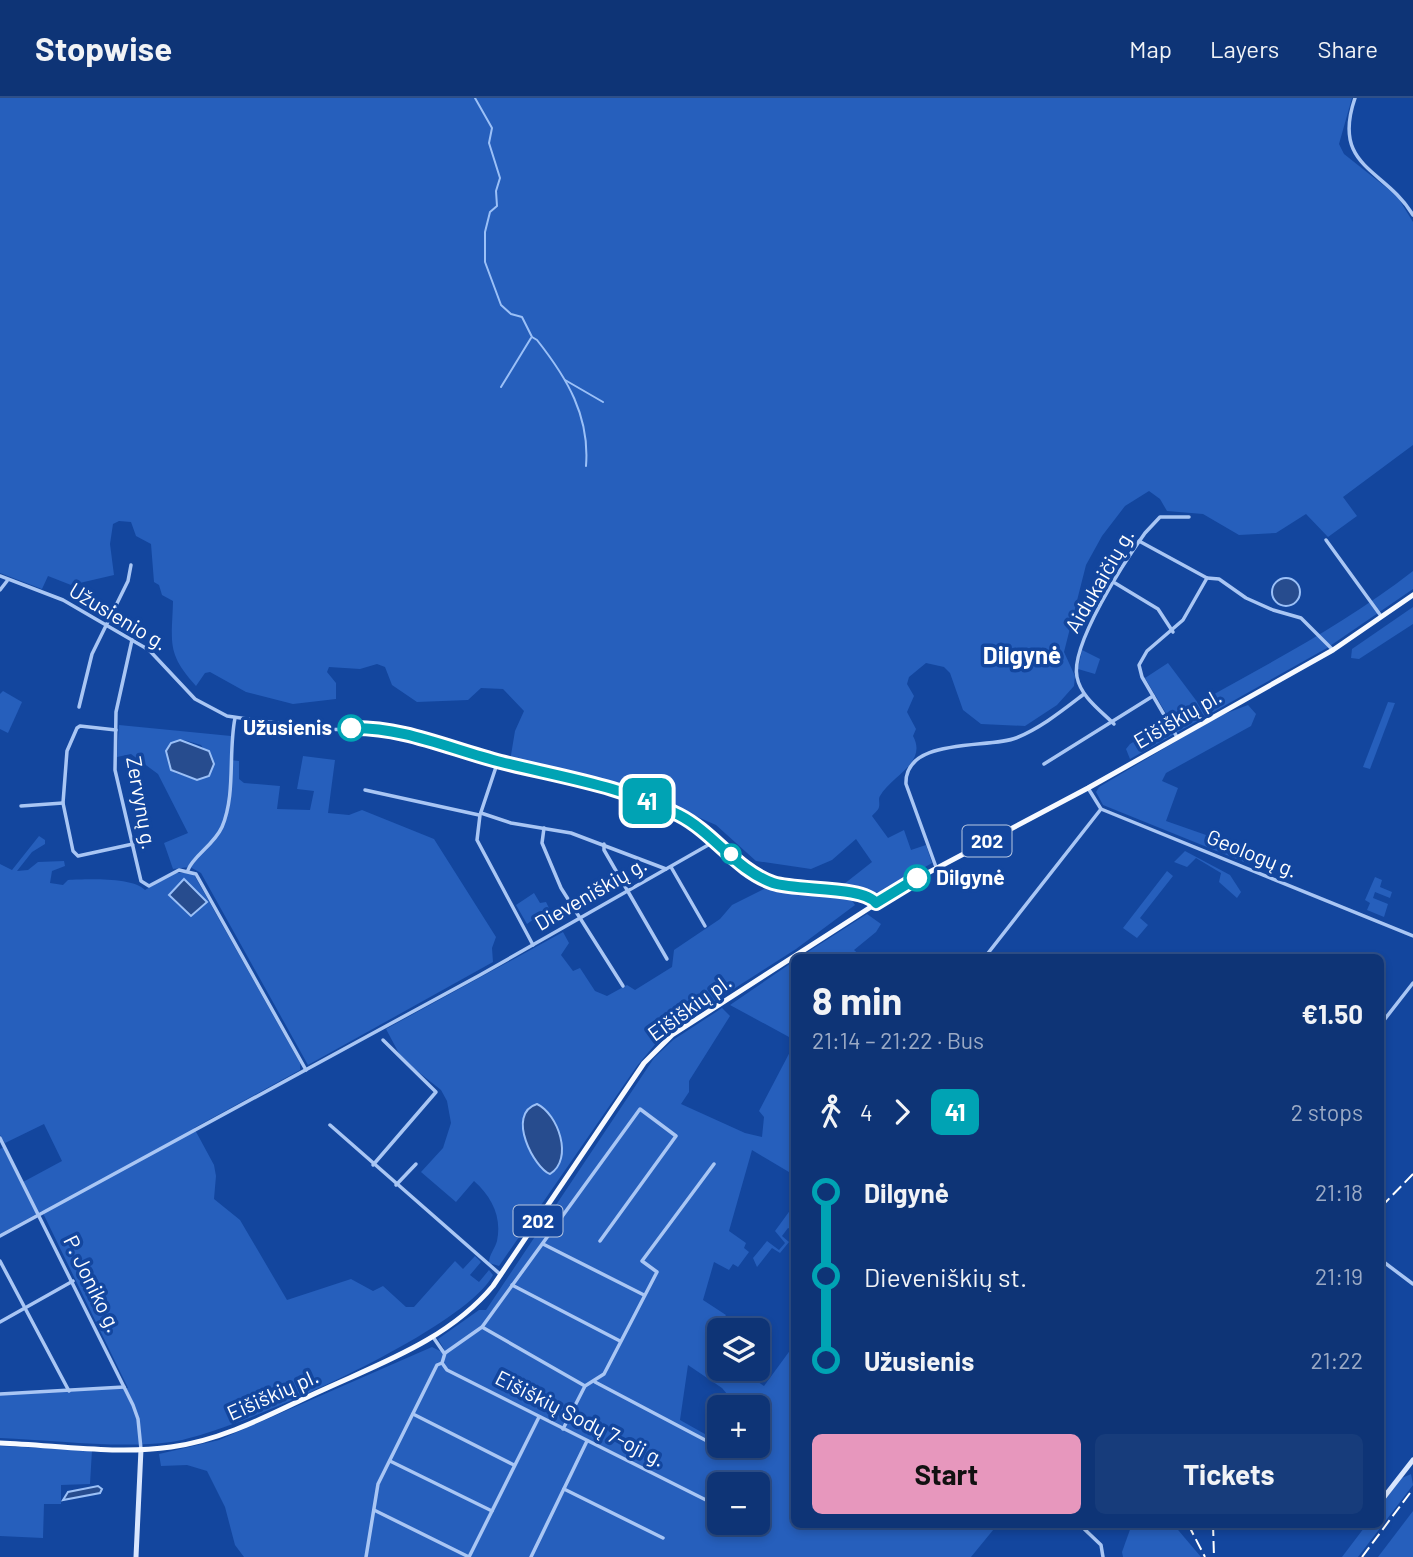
<!DOCTYPE html>
<meta charset="utf-8">
<style>
:root{--surface:#0e3476;--page:#173c7b;--text:#f1f3f6;--muted:#9baac5;--line:#2e4f88;--accent:#e797bd}
body{margin:0;font-family:Barlow,sans-serif;background:var(--page);color:var(--text);height:100vh;display:flex;flex-direction:column;font-size:26px;white-space:nowrap}
*{box-sizing:border-box;margin:0}
p{font-size:23px;color:var(--muted)}
.icon{flex:none;width:38px;height:38px;fill:none;stroke:currentColor;stroke-width:2;stroke-linecap:round;stroke-linejoin:round}
.map{position:relative;flex:1;overflow:hidden}
.panel{position:absolute;left:791px;top:856px;width:593px;height:574px;display:flex;flex-direction:column;background:var(--surface);border-radius:10px;box-shadow:0 4px 10px #0003,0 0 0 2px var(--line)}
.panel>*{flex:none}
.badge{padding:0 14px;border-radius:10px;font-size:24px;line-height:46px}
.buttons{position:absolute;left:707px;top:1220px;display:grid;gap:14px}
.buttons a{display:grid;place-items:center;width:63px;height:63px;border-radius:10px;background:var(--surface);box-shadow:0 4px 10px #0003,0 0 0 2px var(--line);font-size:35px}
.map>.badge{position:absolute;translate:-50% -50%;box-shadow:0 0 0 4px #fff}
.legs{display:flex;align-items:center;gap:10px;height:77px;padding:0 21px;font-size:23px}
.legs p{margin-inline-start:auto}
.headline{display:flex;align-items:center;justify-content:space-between;height:119px;padding:0 21px}
h1{font-size:38px;font-weight:700;line-height:52px}
.cta{display:flex;gap:14px;margin-top:auto;padding:14px 21px}
.cta a{flex:1;height:80px;border-radius:10px;background:var(--accent);color:#111;font-size:28px;font-weight:700;line-height:80px;text-align:center}
.cta a+a{background:var(--page);color:var(--text)}
ul{padding:0 21px;list-style:none}
li{display:flex;align-items:center;gap:24px;height:84px;font-size:26px}
li i{display:grid;place-items:center;width:10px;height:100%;margin:0 9px;background:currentColor}
li i::after{content:'';width:18px;height:18px;margin:-9px;border:5px solid;border-radius:50%;background:var(--surface)}
li p{margin-inline-start:auto}
li:first-child i{background:linear-gradient(#0000 50%,currentColor 0)}
li:last-child i{background:linear-gradient(currentColor 50%,#0000 0)}
header{display:flex;align-items:center;gap:42px;box-sizing:border-box;height:98px;padding:0 35px;background:var(--surface);border-bottom:2px solid var(--line)}
header strong{font-size:33px}
nav{display:flex;gap:38px;margin-inline-start:auto;font-size:24px}
.map>svg:first-child{display:block}
.green{fill:#265fbc;fill-rule:evenodd}
.water{fill:#274c8e;stroke:#9bc0f7;stroke-width:2}
.lines{fill:none;stroke-linecap:round;stroke-linejoin:round}
.stream{stroke:#9bc0f7;stroke-width:2}
.street{stroke:#a9c6f4;stroke-width:3.5}
.secondary{stroke:#d9e6fd;stroke-width:5}
.primary{stroke:#f6f9ff;stroke-width:5}
.rail{stroke:#fff;stroke-width:2;stroke-dasharray:12 5;stroke-linecap:butt}
.line-1-casing{stroke:#fff;stroke-width:16}
.line-1{stroke:#00a3b4;stroke-width:10}
.stop-1-dot{fill:#fff;stroke:#00a3b4;stroke-width:3.5}
.labels{text-anchor:middle;stroke-width:7;stroke-linejoin:round;paint-order:stroke}
.shield{fill:#13469e;stroke:#b8c8e2;stroke-width:2}
.shield-label{font-size:19px;font-weight:bold;fill:#fff}
.street-label{font-size:21px;fill:#fff;stroke:#13469e}
.stop-label{font-size:21px;font-weight:bold;fill:#fff;stroke:#13469e;text-anchor:end}
.quarter-label{font-size:24px;font-weight:bold;fill:#fff;stroke:#13469e}
</style>
<header>
<strong>Stopwise</strong>
<nav><a>Map</a><a>Layers</a><a>Share</a></nav>
</header>
<div class="map">
<svg width="1413" height="1459" viewBox="0 0 1413 1459">
<rect width="100%" height="100%" fill="#13469e"/>
<g class="green">
<path d="M0 0H1352L1339 46 1344 56 1397 98 1413 124V347L1343 399 1357 418 1328 439 1306 416 1276 435 1239 437 1203 416 1167 413 1160 401 1149 393 1125 408 1102 438 1086 467 1064 554 1075 578 1074 588 1057 607 1025 628 981 626 963 612 950 575 944 569 926 565 909 579 907 586 914 598 907 614 916 631 913 638C928 665 891 678 880 698 878 701 880 705 879 709 878 713 874 715 872 718L888 740 904 732 911 752 926 747 932 765 880 795 839 790 872 764 856 741 832 762 811 771 756 763 716 727 675 709 587 680 510 663 515 633 524 613 503 591 481 590 468 602 417 604 392 587 385 569 377 566 360 571 329 569 327 574 336 585V601L293 606 246 594 210 574 205 575 196 588C166 555 172 545 173 503L162 497 159 487 154 484 151 446 136 438 131 424 119 423 113 426 110 446 114 477 71 487 48 478 42 491 0 475Z"/>
<path d="M1413 473V491L1327 550 1130 661 1126 651 1130 646 1170 622 1145 580 1168 565 1198 605C1272 564 1346 525 1413 473Z"/>
<polygon points="1413,509 1413,526 1359,561 1351,560 1352,551"/>
<polygon points="1082,552 1100,561 1095,576 1078,571"/>
<polygon points="3,593 22,604 8,635 0,631 0,596"/>
<polygon points="1388,604 1395,605 1370,671 1363,669"/>
<polygon points="1248,607 1256,616 1251,628 1166,675 1162,683 1178,690 1166,723 1249,752 1247,757 1252,759 1249,766 1103,707 1096,694 1099,689 1219,618"/>
<path d="M119 627 231 638 230 662 239 663V681L244 685 280 688 277 711 310 712 314 693 297 691 303 658 335 662 328 715 349 717 362 712 434 741 496 839 492 850 493 864 308 967 201 775 190 769 173 771 164 745 188 735 158 676 131 656 117 659ZM184 642 201 647 214 666 209 678 197 682 175 675 171 661V645Z"/>
<path d="M39 738 45 742V746L32 754 17 773 28 772 38 764 64 763 65 768 52 773 50 785 63 787 68 782C86 781 133 779 145 792L175 775H193L300 965V972L194 1030 214 1067 216 1078 214 1101 240 1122 287 1202 351 1181 373 1193 383 1188 406 1209H414L455 1163 463 1171 475 1158 481 1164 470 1177 479 1184 489 1172 493 1177C465 1232 234 1335 171 1344 120 1351 53 1342 0 1340V1297L128 1290 42 1113 0 1136V1051L4 1049 23 1084 62 1063 44 1026 5 1045 0 1037V766L12 772Z"/>
<polygon points="1185,753 1230,777 1241,794 1237,800 1219,784 1221,775 1196,760 1187,769 1174,764"/>
<polygon points="1167,773 1173,778 1140,820 1148,827 1137,840 1123,830"/>
<polygon points="1375,779 1382,782 1380,789 1392,794 1390,800 1375,794 1373,800 1388,806 1384,819 1367,812 1370,805 1365,802"/>
<path d="M772 787 849 798 855 807 796 851 679 926 658 943 637 968 499 1168 489 1165C489 1156 495 1151 497 1143 502 1119 492 1099 474 1083L456 1104 421 1074 443 1050 451 1025 447 1003 441 992 402 961 386 931 563 834 569 845 561 857 573 873 580 870 595 893 607 898 627 887 635 892 672 869 674 852 720 821 732 807ZM544 1009C558 1029 568 1050 554 1073L541 1071 523 1032Z"/>
<polygon points="534,795 540,805 546,804 549,810 527,826 516,807"/>
<polygon points="867,816 881,826 876,834 854,852 862,859 800,859"/>
<path d="M794 863V1077L752 1052 729 1133 746 1145 744 1150 749 1154 738 1169 733 1166 729 1172 714 1164 703 1202 726 1217 715 1232 719 1237V1270L739 1271 764 1288 794 1247V1426H998L971 1459H244L235 1447 225 1409 207 1373 187 1367 161 1368 159 1356 219 1342 432 1249 440 1253 444 1251 438 1241 479 1212H486L654 960 673 942 722 910 730 918 689 983V994L681 1006 745 1035 762 1039 764 1019 759 1013 792 950 789 939 730 907ZM688 1267 722 1290 738 1309H758V1348H742L740 1356 719 1348V1344L680 1322ZM719 1386H758V1424H719Z"/>
<polygon points="794,1107 794,1132 788,1130 782,1138 789,1144 780,1155 772,1150 757,1169 753,1160 767,1143 779,1152 785,1145 775,1133"/>
<polygon points="0,1348 92,1352 90,1386 61,1387 61,1406 44,1406 43,1440 0,1438"/>
<polygon points="1411,1376 1413,1387 1358,1459 1342,1459 1367,1426 1381,1426 1381,1407 1402,1380"/>
<polygon points="1413,1413 1413,1459 1378,1459"/>
<polygon points="1132,1426 1173,1426 1201,1459 1123,1459 1122,1454"/>
</g>
<g class="water">
<circle cx="1286" cy="494" r="14"/>
<polygon points="180,642 209,653 214,666 209,678 197,682 171,672 166,653 171,645"/>
<polygon points="184,781 207,804 191,818 169,797"/>
<path d="M537 1006C558 1016 574 1061 550 1076 535 1071 505 1016 537 1006Z"/>
<polygon points="98,1388 102,1391 100,1395 63,1402 68,1394"/>
</g>
<g class="lines">
<g class="stream">
<path d="M475 0 492 30 489 45 500 80 496 93 497 108 490 114 485 134V164L501 207 511 216 522 219 532 239 537 242C567 280 590 318 586 368"/>
<polyline points="565,282 603,304"/>
<polyline points="501,289 531,240"/>
</g>
<g class="street">
<path d="M1355 0C1331 70 1385 70 1413 117"/>
<polyline points="1326,442 1381,518"/>
<polyline points="1139,443 1207,480 1183,522 1147,553 1139,567 1142,579 1177,639"/>
<polyline points="0,478 63,502 149,552 195,601 227,618 318,631 395,633 498,663 610,690 686,721 717,742 742,767 769,783 804,791 861,796 876,805"/>
<polyline points="1207,480 1219,481 1246,500 1273,512 1301,520 1333,552"/>
<polyline points="1115,485 1158,511 1173,534"/>
<polyline points="0,492 7,483"/>
<polyline points="132,542 116,614 115,672 141,783 149,788 179,772 196,776 306,972"/>
<polyline points="79,609 92,556 128,483 131,467"/>
<path d="M1114 626C1100 612 1081 599 1077 579 1070 547 1125 463 1145 435L1160 419H1189"/>
<polyline points="116,632 80,628 77,630 67,653 63,705 73,753 78,758 133,746"/>
<polyline points="498,663 480,717 477,742 533,847"/>
<polyline points="1044,666 1153,598"/>
<polyline points="1088,690 1101,711 1413,838"/>
<polyline points="365,692 479,717"/>
<polyline points="21,708 63,705"/>
<polyline points="481,715 511,725 571,735 666,771"/>
<polyline points="544,730 542,745 561,790 623,888"/>
<polyline points="604,746 604,752 667,861"/>
<polyline points="671,769 705,828"/>
<path d="M936 769 906 686C904 639 988 651 1016 640 1041 630 1063 612 1084 596"/>
<path d="M188 772C193 758 214 747 222 729 236 696 228 655 235 620"/>
<polyline points="985,859 1101,711"/>
<polyline points="1381,926 1413,885"/>
<polyline points="330,1027 501,1177"/>
<polyline points="0,1040 133,1307 138,1321 141,1351"/>
<polyline points="373,1067 436,994 383,942"/>
<polyline points="396,1087 416,1066"/>
<polyline points="0,1138 480,877 717,742"/>
<polyline points="543,1146 644,1197"/>
<polyline points="1381,1162 1413,1186"/>
<polyline points="0,1163 69,1293"/>
<polyline points="512,1187 620,1243"/>
<polyline points="0,1224 73,1183"/>
<polyline points="482,1229 585,1288"/>
<polyline points="433,1239 444,1255"/>
<polyline points="442,1265 447,1272 706,1402"/>
<polyline points="595,1284 726,1353 728,1358"/>
<polyline points="0,1296 124,1289"/>
<polyline points="413,1316 514,1367"/>
<polyline points="563,1331 585,1288 604,1276 657,1174 642,1163 714,1066"/>
<polyline points="390,1363 492,1413"/>
<polyline points="564,1391 663,1440"/>
<polyline points="374,1412 469,1459"/>
<polyline points="1079,1426 1101,1447 1103,1459"/>
<polyline points="366,1459 378,1386 437,1267 442,1265 445,1255 482,1229 640,1011 676,1038 600,1143"/>
<polyline points="469,1459 539,1319"/>
<polyline points="531,1459 587,1343"/>
</g>
<g class="secondary">
<polyline points="1381,1403 1413,1362"/>
<polyline points="136,1459 141,1351"/>
</g>
<path class="primary" d="M0 1345C56 1347 116 1357 171 1349 223 1342 269 1317 316 1295 378 1266 447 1243 493 1188L644 965 672 937 905 787 1088 690 1333 552 1413 497"/>
<g class="rail">
<polyline points="1381,1109 1413,1076"/>
<polyline points="1188,1426 1205,1459"/>
<polyline points="1213,1426 1214,1459"/>
<polyline points="1362,1459 1413,1391"/>
</g>
</g>
<g class="lines">
<g class="line-1-casing">
<path id="line-1" d="M351 630C404 629 450 651 501 664 561 679 623 688 679 717 714 735 736 772 773 785 797 793 863 788 876 805L917 780"/>
</g>
<use href="#line-1" class="line-1"/>
</g>
<g class="stop-1-dot">
<circle cx="351" cy="630" r="12"/>
<circle cx="731" cy="756" r="9"/>
<circle cx="917" cy="780" r="12"/>
</g>
<g class="labels">
<g class="shield">
<rect x="962.5" y="727.5" width="49" height="31" rx="5"/>
<rect x="513.5" y="1107.5" width="49" height="31" rx="5"/>
</g>
<g class="shield-label">
<text x="987" y="750">202</text>
<text x="538" y="1130">202</text>
</g>
<g class="street-label">
<text transform="translate(1100 483) rotate(-60)" y="7">Aidukaičių g.</text>
<text transform="translate(118 519) rotate(31)" y="7">Užusienio g.</text>
<text transform="translate(1178 621) rotate(-30)" y="7">Eišiškių pl.</text>
<text transform="translate(141 705) rotate(80)" y="7">Zervynų g.</text>
<text transform="translate(1252 756) rotate(22)" y="7">Geologų g.</text>
<text transform="translate(591 796) rotate(-30)" y="7">Dieveniškių g.</text>
<text transform="translate(690 910) rotate(-36)" y="7">Eišiškių pl.</text>
<text transform="translate(92 1186) rotate(64)" y="7">P. Joniko g.</text>
<text transform="translate(273 1297) rotate(-24)" y="7">Eišiškių pl.</text>
<text transform="translate(580 1321) rotate(27)" y="7">Eišiškių Sodų 7-oji g.</text>
</g>
<g class="stop-label">
<text x="332" y="637">Užusienis</text>
<text x="936" y="787" text-anchor="start">Dilgynė</text>
</g>
<g class="quarter-label">
<text x="1022" y="566">Dilgynė</text>
</g>
</g>
</svg>
<div class="buttons">
<a><svg class="icon" aria-label="layers" viewBox="0 0 24 24"><path d="M12 4l9 5-9 5-9-5zM3 14l9 5 9-5"/></svg></a>
<a>+</a>
<a>−</a>
</div>
<b class="badge" style="left:647px;top:703px;background:#00a3b4;color:#fff">41</b>
<section class="panel">
<div class="headline"><div><h1>8 min</h1><p>21:14 – 21:22 · Bus</p></div><b>€1.50</b></div>
<div class="legs"><svg class="icon" aria-label="walk" viewBox="0 0 24 24"><circle cx="13" cy="4" r="2"/><path d="M13 8l-2 6 4 7M11 14l-3 7M7 12l3-4h3l4 4"/></svg>4<svg class="icon" aria-label="forward" viewBox="0 0 24 24"><path d="M9 5l7 7-7 7"/></svg><b class="badge" style="background:#00a3b4;color:#fff">41</b><p>2 stops</p></div>
<ul>
<li><i style="color:#00a3b4"></i><b>Dilgynė</b><p>21:18</p></li>
<li><i style="color:#00a3b4"></i><span>Dieveniškių st.</span><p>21:19</p></li>
<li><i style="color:#00a3b4"></i><b>Užusienis</b><p>21:22</p></li>
</ul>
<div class="cta"><a>Start</a><a>Tickets</a></div>
</section>
</div>
